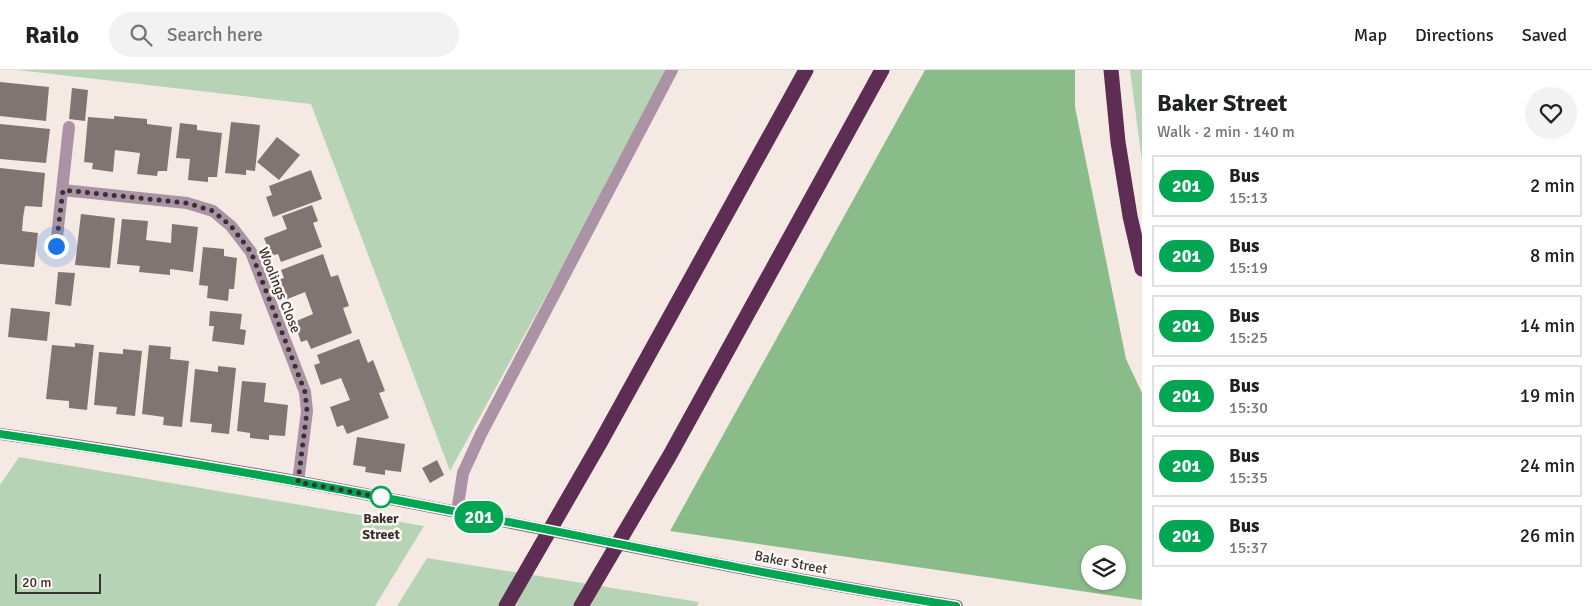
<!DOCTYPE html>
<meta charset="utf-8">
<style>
:root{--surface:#fff;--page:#f2f2f2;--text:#202124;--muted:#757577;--line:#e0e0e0}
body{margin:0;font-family:Signika,sans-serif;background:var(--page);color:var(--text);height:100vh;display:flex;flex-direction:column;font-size:19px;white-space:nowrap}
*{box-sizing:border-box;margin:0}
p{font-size:16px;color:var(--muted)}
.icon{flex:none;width:28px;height:28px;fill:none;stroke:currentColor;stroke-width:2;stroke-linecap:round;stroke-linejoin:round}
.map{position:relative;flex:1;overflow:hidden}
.details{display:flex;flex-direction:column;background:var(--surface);width:450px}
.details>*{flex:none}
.badge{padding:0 10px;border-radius:16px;font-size:18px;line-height:32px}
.tools{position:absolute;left:1081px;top:475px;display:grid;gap:10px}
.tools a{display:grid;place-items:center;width:45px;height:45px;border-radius:50%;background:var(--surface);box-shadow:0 1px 4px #0004;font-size:25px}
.scale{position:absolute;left:15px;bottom:12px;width:86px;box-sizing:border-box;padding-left:5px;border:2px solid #373331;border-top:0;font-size:14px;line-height:18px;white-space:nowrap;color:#373331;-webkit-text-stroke:4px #fff8f4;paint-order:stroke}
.you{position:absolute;width:25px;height:25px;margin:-12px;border:4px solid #fff;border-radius:50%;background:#1a73e8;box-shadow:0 0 0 8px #1a73e833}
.map>.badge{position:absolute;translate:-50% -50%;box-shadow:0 0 0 2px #fff}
.round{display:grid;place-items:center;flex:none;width:52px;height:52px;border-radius:26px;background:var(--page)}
.overview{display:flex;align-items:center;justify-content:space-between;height:85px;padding:0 15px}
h1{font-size:24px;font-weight:800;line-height:38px}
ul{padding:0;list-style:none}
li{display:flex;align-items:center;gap:15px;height:62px;margin:0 10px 8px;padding:0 5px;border:2px solid var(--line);border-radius:0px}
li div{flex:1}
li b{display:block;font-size:19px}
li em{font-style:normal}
li .badge{min-width:55px;font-weight:700;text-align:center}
header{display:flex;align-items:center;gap:30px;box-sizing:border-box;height:70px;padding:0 25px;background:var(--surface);border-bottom:1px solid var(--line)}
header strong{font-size:24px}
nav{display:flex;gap:28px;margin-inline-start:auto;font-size:18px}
.search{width:350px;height:45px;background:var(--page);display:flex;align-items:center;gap:12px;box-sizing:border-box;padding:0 18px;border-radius:28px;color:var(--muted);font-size:19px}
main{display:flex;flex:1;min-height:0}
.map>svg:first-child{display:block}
.green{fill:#b6d4b5}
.forest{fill:#8abc8a;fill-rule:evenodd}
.building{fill:#817574}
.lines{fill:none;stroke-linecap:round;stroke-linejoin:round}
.lane{stroke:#ab92a4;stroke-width:12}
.street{stroke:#ab92a4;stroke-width:12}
.secondary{stroke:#8b6782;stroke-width:12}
.highway{stroke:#5e2d54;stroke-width:15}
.line-casing{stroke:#fff;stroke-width:11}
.line{stroke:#00a651;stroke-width:8}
.walk{stroke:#373331;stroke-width:5;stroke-dasharray:0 9}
.stop-dot{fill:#fff;stroke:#00a651;stroke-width:2.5}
.labels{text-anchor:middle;stroke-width:5;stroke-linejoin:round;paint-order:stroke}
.street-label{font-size:14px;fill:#373331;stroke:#fff8f4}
.stop-label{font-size:14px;font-weight:bold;fill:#373331;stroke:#fff8f4}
</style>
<header>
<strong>Railo</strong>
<div class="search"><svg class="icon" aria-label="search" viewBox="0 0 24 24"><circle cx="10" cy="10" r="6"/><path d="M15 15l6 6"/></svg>Search here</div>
<nav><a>Map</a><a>Directions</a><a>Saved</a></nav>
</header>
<main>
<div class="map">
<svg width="1142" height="536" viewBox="0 0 1142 536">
<rect width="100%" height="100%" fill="#f5e9e4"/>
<g class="green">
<polygon points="18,0 670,0 450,401 311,34"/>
<polygon points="1130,0 1142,0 1142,92"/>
<polygon points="19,387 424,456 375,536 0,536 0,415"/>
<polygon points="427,488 699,532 697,536 397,536"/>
</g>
<path class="forest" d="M925 0H1075V37L1126 289 1142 323V530L670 461ZM1090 484H1118V511H1090Z"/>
<g class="building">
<polygon points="0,12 49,17 46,51 0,46"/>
<polygon points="72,18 88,20 85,51 69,49"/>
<polygon points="114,46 147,49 147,54 172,57 167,101 158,101 157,106 137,104 140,83 115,80 113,102 92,99 93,93 84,92 88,47 114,49"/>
<polygon points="231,52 260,55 255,101 246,100 246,105 225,103"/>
<polygon points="180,53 197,55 197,60 222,63 217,107 208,107 208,112 188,110 190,89 176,88"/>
<polygon points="0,54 50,59 46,93 0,89"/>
<polygon points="277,67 300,85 279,110 257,92"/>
<polygon points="0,98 45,103 42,137 25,136 23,148 22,161 38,163 34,197 0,194"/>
<polygon points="311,100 322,129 273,147 266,127 272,125 269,116"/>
<polygon points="312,135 318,151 313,153 322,177 281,192 278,184 271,186 264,168 287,159 282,146"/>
<polygon points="81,144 115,148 110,198 75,195"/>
<polygon points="122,149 148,151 146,170 171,173 172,154 198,157 193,202 170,199 170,205 139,202 140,196 117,194"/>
<polygon points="203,177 224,179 224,186 237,188 234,219 229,219 228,231 207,228 208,216 199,215"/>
<polygon points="323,184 331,207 338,205 349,236 343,238 352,263 311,279 307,270 301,272 294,252 313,244 305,222 285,230 278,210 284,208 281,200"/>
<polygon points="58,202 75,203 71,236 55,234"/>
<polygon points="11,238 50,242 47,271 8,267"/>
<polygon points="210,241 242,244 240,259 246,260 244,275 212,271 214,256 209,256"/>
<polygon points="359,269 368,293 373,290 385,321 379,323 389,348 347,364 343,355 337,357 330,337 350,330 341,308 321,315 314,295 320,293 317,285"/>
<polygon points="75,273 94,275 87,340 69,338 69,331 46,329 52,275 75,277"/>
<polygon points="149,275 171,277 170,289 189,291 182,357 163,355 164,347 142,344"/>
<polygon points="123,279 142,281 135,346 116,344 117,337 94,335 99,282 123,284"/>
<polygon points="218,296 236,298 229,364 211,362 212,354 190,352 195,299 218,302"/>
<polygon points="242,311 266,313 264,332 288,335 285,366 269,365 269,370 250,368 250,363 237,361"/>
<polygon points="357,367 405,374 401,402 385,400 385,405 365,402 366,397 353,395"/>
<polygon points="437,390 444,405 430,413 422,398"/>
</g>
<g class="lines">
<polyline class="lane" points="457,442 463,403 481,364 672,0"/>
<g class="street">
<polyline points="63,120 187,133 213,141 231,156 251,182 305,322 307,341 298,412"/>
<polyline points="56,176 69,57"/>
</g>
<path class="secondary" d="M0 364C129 382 258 403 385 428 576 465 765 506 957 536"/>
<g class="highway">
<polyline points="1111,0 1118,72 1130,146 1142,199"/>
<polyline points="506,536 600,373 806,0"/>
<polyline points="581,536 670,385 882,0"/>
</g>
</g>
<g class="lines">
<g class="line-casing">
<path id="line" d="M0 364C129 383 257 403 385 428 576 464 765 506 956 536"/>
</g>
<use href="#line" class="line"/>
<polyline class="walk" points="56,176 63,120 187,133 213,141 231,156 251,182 305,322 307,341 298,412 386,428 381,427"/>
</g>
<circle class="stop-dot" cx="381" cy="427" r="10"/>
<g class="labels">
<g class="street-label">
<text transform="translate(280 220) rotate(68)" y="5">Woolings Close</text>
<text transform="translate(791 492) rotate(11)" y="5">Baker Street</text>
</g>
<g class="stop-label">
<text x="381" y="453">Baker<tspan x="381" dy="16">Street</tspan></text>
</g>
</g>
</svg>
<div class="tools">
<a><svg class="icon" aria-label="layers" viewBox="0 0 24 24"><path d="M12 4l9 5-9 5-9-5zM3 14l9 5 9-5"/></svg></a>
</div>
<div class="scale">20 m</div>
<div class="you" style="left:56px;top:176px"></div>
<b class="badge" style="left:479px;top:447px;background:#00a651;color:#fff">201</b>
</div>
<section class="details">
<div class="overview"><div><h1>Baker Street</h1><p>Walk · 2 min · 140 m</p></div><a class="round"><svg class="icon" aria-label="heart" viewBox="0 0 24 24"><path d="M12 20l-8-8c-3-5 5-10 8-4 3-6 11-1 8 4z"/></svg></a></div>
<ul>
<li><span class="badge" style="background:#00a651;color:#fff">201</span><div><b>Bus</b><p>15:13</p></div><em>2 min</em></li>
<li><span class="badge" style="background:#00a651;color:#fff">201</span><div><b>Bus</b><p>15:19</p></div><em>8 min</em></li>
<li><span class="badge" style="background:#00a651;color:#fff">201</span><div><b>Bus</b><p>15:25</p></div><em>14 min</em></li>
<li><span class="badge" style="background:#00a651;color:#fff">201</span><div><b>Bus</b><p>15:30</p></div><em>19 min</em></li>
<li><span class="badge" style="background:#00a651;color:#fff">201</span><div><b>Bus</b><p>15:35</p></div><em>24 min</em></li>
<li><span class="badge" style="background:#00a651;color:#fff">201</span><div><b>Bus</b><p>15:37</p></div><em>26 min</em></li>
</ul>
</section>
</main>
